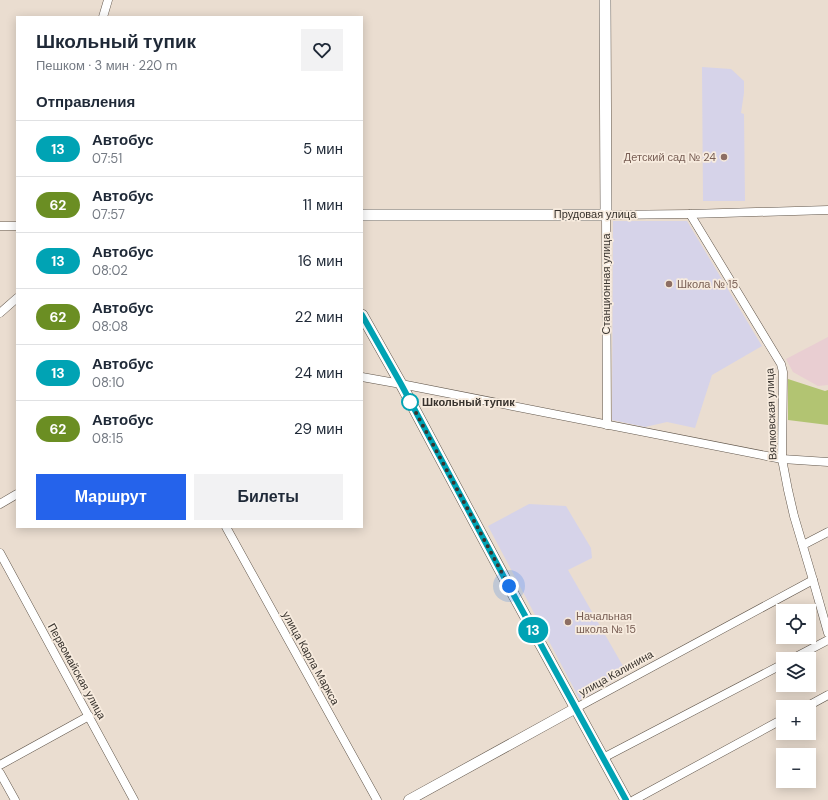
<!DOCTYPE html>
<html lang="ru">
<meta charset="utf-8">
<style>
:root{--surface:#fff;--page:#f2f2f3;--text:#1f2937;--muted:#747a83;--line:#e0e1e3;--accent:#2563eb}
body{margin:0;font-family:"DM Sans",sans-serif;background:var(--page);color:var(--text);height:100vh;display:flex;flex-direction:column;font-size:15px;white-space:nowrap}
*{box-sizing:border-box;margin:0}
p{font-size:13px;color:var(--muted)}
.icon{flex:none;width:22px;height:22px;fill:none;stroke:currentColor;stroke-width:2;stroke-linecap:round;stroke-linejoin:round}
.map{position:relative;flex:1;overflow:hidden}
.details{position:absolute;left:16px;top:16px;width:347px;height:512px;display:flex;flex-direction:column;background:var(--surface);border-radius:0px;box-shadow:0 2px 10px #0003}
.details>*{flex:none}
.badge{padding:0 8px;border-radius:13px;font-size:14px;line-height:26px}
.tools{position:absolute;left:776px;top:604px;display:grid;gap:8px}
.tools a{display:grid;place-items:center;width:40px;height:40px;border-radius:0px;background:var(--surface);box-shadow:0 2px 10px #0003;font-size:20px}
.you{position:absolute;width:20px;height:20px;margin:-10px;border:3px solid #fff;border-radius:50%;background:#1a73e8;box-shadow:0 0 0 6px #1a73e833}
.map>.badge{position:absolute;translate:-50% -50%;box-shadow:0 0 0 2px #fff}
h2{padding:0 20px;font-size:15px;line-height:36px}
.round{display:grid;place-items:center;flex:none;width:42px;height:42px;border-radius:0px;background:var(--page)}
.summary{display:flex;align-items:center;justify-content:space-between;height:68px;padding:0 20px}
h1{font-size:19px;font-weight:700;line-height:30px}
.cta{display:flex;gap:8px;margin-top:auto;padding:8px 20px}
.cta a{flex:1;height:46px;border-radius:0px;background:var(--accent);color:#fff;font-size:16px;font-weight:700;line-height:46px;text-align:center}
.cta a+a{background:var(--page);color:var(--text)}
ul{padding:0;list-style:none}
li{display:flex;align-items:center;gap:12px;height:56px;padding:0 20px;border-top:1px solid var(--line)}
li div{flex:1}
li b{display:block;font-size:15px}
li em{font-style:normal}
li .badge{min-width:44px;font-weight:700;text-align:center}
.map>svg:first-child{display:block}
.industrial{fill:#e9ced2}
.education{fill:#d6d3e9}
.green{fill:#b2c472}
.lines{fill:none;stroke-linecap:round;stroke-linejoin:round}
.minor-casing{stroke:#61564b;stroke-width:9}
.tertiary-casing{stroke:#61564b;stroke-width:11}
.secondary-casing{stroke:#61564b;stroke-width:12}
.minor{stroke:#fff;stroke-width:8}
.tertiary{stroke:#fff;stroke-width:10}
.secondary{stroke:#fff;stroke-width:11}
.line-casing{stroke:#fff;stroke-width:9}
.line{stroke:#00a3b4;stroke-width:6}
.walk{stroke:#38332e;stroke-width:4;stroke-dasharray:0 7.2}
.education-dot{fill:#8d6e63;stroke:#f7ebde;stroke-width:1.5}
.stop-dot{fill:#fff;stroke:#00a3b4;stroke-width:2}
.labels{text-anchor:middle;stroke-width:3.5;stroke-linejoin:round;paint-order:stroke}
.education-label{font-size:11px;fill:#785e54;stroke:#f7ebde;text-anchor:start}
.street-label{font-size:11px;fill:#38332e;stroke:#f7ebde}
.stop-label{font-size:11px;font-weight:bold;fill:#38332e;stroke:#f7ebde;text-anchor:start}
</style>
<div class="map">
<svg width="828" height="800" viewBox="0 0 828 800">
<rect width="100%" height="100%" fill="#eaddd0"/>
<polygon class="industrial" points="828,337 828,385 818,386 793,372 786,359"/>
<g class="education">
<polygon points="702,67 731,69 744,81 744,93 741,113 744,114 745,201 703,201"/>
<polygon points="613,221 687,221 762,346 712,375 695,428 667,422 645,427 612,420"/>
<polygon points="529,504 566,506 591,548 592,558 568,570 627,673 580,700 488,526"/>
</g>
<polygon class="green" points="788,379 825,391 828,390 828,425 788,420"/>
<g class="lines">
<g class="minor-casing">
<g id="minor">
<polyline points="103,17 108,0"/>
<polyline points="690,214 781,364 783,372 782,459 788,490 794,516 813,580 828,633"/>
<polyline points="0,226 17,226"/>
<polyline points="0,313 17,298"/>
<polyline points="362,377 401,384 782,459 828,462"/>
<polyline points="607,425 606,215 690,214 828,210"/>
<polyline points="0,504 17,494"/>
<polyline points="226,527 377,800"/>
<polyline points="803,545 828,532"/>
<polyline points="0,553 134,800"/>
<polyline points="792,659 828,640"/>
<polyline points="806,707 828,695"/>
<polyline points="576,708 813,580"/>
<polyline points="603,758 783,664"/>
<polyline points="0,765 89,716"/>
<polyline points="0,773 15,800"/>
<polyline points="634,800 783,719"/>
</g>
</g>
<g class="tertiary-casing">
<polyline id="tertiary" points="409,800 576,708"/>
</g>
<g class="secondary-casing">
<g id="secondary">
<polyline points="362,215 606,215 605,0"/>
<polyline points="362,315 401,384 505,579 626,800"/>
</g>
</g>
<use href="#minor" class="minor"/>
<use href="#tertiary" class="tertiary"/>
<use href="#secondary" class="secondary"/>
</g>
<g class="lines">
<g class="line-casing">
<polyline id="line" points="362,315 401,384 505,579 626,800"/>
</g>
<use href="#line" class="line"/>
<polyline class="walk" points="410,402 408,398 509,586"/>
</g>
<g class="education-dot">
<circle cx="724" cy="157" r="4"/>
<circle cx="669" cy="284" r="4"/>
<circle cx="568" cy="622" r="4"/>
</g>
<circle class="stop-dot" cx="410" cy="402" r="8"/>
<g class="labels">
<g class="education-label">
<text x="716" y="161" text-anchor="end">Детский сад № 24</text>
<text x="677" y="288">Школа № 15</text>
<text x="576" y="620">Начальная<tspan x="576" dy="13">школа № 15</tspan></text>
</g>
<g class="street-label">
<text x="595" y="218">Прудовая улица</text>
<text transform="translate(606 284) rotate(-90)" y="4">Станционная улица</text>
<text transform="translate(771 414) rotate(-92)" y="4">Вялковская улица</text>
<text transform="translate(311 658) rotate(61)" y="4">улица Карла Маркса</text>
<text transform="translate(77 671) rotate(61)" y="4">Первомайская улица</text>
<text transform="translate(616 673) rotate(-29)" y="4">улица Калинина</text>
</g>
<g class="stop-label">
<text x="422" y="406">Школьный тупик</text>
</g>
</g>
</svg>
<div class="tools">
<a><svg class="icon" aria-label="locate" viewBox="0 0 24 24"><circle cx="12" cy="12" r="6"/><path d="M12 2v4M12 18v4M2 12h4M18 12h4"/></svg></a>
<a><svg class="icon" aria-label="layers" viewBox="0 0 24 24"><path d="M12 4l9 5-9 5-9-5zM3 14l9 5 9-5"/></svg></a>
<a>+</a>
<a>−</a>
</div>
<div class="you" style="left:509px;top:586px"></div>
<b class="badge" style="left:533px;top:630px;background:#00a3b4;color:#fff">13</b>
<section class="details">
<div class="summary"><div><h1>Школьный тупик</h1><p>Пешком · 3 мин · 220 m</p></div><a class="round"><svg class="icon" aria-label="heart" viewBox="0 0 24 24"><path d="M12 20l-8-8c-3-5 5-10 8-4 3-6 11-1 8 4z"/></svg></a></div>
<h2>Отправления</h2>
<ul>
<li><span class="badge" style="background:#00a3b4;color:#fff">13</span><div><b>Автобус</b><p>07:51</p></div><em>5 мин</em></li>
<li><span class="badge" style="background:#6b8e23;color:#fff">62</span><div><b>Автобус</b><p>07:57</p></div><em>11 мин</em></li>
<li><span class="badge" style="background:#00a3b4;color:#fff">13</span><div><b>Автобус</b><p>08:02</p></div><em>16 мин</em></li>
<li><span class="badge" style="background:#6b8e23;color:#fff">62</span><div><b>Автобус</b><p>08:08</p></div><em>22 мин</em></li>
<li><span class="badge" style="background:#00a3b4;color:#fff">13</span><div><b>Автобус</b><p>08:10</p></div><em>24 мин</em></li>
<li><span class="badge" style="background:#6b8e23;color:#fff">62</span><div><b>Автобус</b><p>08:15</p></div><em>29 мин</em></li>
</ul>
<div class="cta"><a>Маршрут</a><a>Билеты</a></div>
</section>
</div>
